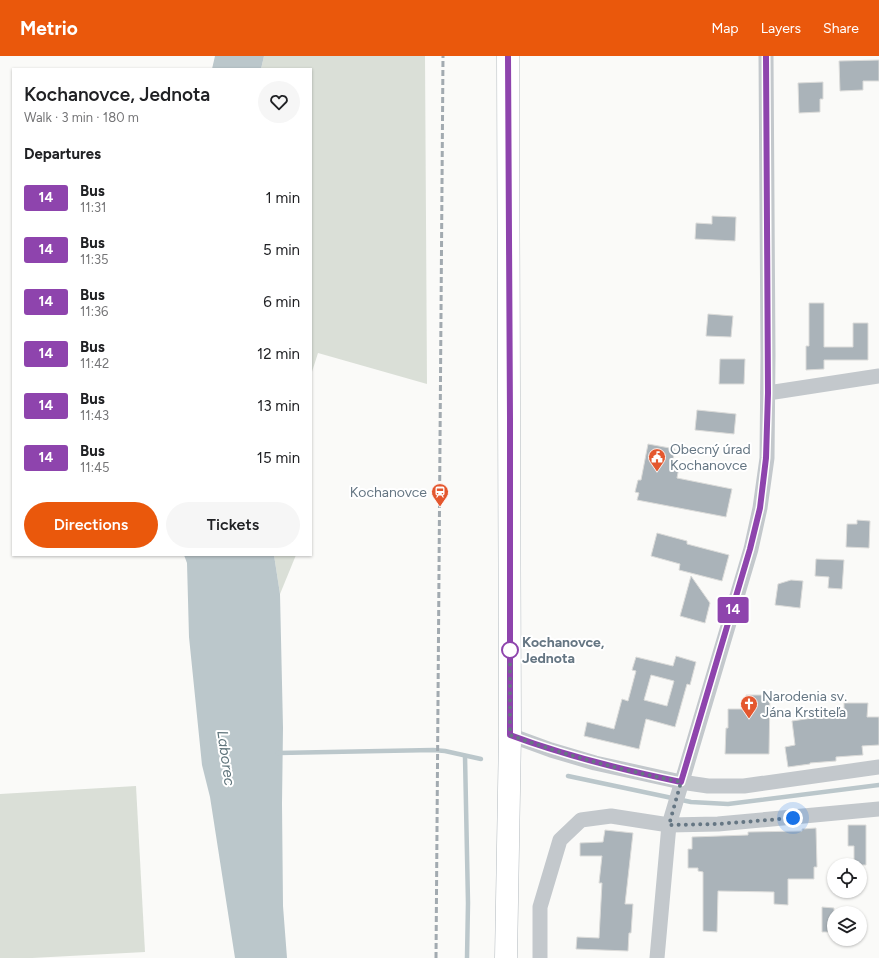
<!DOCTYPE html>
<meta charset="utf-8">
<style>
:root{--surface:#fff;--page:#f6f6f6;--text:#202124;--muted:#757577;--accent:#ea580c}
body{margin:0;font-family:Figtree,sans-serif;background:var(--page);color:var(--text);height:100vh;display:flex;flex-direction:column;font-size:15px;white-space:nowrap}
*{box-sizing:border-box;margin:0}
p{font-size:13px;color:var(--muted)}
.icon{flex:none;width:22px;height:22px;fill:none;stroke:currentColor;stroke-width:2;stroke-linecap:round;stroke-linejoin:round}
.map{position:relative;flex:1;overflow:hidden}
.details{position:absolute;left:12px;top:12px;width:300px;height:488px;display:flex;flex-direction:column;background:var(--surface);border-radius:0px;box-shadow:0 1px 3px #0004}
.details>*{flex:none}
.badge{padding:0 8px;border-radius:3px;font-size:14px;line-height:26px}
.tools{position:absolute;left:827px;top:802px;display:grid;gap:8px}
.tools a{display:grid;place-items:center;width:40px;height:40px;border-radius:50%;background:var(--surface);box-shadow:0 1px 3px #0004;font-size:20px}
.you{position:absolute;width:20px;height:20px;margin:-10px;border:3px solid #fff;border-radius:50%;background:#1a73e8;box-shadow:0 0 0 6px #1a73e833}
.map>.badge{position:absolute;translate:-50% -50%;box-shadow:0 0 0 2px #fff}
h2{padding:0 12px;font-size:15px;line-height:36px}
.round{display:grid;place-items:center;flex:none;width:42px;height:42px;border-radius:21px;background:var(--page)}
.headline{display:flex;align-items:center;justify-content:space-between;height:68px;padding:0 12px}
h1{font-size:19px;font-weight:600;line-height:30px}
.cta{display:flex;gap:8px;margin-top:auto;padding:8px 12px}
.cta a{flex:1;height:46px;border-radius:24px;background:var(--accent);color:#fff;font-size:16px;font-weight:600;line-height:46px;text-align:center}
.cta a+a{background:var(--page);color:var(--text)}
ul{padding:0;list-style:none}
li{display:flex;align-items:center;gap:12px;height:52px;padding:0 12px}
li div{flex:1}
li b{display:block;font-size:15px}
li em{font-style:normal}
li .badge{min-width:44px;font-weight:700;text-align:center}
header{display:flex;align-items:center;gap:24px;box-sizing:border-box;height:56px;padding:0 20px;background:var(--accent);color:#fff}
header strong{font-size:19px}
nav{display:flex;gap:22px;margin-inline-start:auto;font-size:14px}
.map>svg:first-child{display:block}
.green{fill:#dadfd7}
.water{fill:#bbc7cb}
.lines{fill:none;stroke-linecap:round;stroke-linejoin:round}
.stream{stroke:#bbc7cb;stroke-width:4.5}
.building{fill:#aab3b9;stroke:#dcdcda;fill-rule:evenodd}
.secondary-casing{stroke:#b3babf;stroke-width:23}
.minor{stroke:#c3c8cc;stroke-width:15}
.secondary{stroke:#fff;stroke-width:22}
.rail{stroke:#a2aab0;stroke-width:3;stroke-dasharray:6 3;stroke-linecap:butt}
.line-casing{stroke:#fff;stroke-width:9}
.line{stroke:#8e44ad;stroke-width:6}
.walk{stroke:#657683;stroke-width:4;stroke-dasharray:0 7.2}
.stop-dot{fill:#fff;stroke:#8e44ad;stroke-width:2}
.labels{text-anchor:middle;stroke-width:4;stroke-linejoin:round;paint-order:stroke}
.poi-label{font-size:14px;fill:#657683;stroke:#fff;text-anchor:start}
.stop-label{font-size:14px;font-weight:bold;fill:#657683;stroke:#fff;text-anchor:start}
.water-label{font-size:15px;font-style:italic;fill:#60757c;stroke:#fff}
</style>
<header>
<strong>Metrio</strong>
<nav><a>Map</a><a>Layers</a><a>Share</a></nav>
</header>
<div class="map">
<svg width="879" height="902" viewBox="0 0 879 902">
<rect width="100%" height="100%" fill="#fafaf8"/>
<g class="green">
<polygon points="264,0 425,0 427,328 318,297 311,319 311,13 261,13"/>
<polygon points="274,499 296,499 280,538"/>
<polygon points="136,730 145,896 32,902 0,902 0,738"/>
</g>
<g class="water">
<polygon points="215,0 264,0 261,13 212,13"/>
<polygon points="184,499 274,499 280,538 283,672 282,748 283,850 287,902 235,902 210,741 202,709 189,581 187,507"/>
</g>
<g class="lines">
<g class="stream">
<polyline points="278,697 433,694 445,695 481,703"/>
<polyline points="465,700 468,847 467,902"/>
<polyline points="568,720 691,746 728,748 879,729"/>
</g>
</g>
<g class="building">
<polygon points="879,4 879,25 863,25 863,34 840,35 839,5"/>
<polygon points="823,26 823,43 820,43 820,56 799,57 798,27"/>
<polygon points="712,160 736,161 735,185 695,183 696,167 712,168"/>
<polygon points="809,247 824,247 824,291 853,291 853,267 868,267 868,304 824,304 824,313 806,314 806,290 809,290"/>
<polygon points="708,258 733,260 731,281 706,280"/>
<polygon points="720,303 745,303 744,328 719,328"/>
<polygon points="697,354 736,358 734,378 695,374"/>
<polygon points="648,388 675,393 672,409 679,411 677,422 732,433 726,461 637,444 639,437 635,436 638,424 641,424"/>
<polygon points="857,464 870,465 869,492 846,491 847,468 857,468"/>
<polygon points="657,477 687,485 687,488 729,499 722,525 679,514 680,508 651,500"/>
<polygon points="816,503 844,504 842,533 828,532 829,521 815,520"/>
<polygon points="691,520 710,547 705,567 680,560"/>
<polygon points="791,524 803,525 800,552 775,549 778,528"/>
<path d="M676 600 696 606 690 629 687 628 675 671 646 663 639 693 584 680 587 666 614 673 622 643 628 645 636 615 632 614 636 601 673 610ZM651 619 674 625 667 650 644 644Z"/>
<polygon points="746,639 770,639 769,698 725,698 726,672 728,672 728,653 746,653"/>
<polygon points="844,647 868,647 867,661 879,661 879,689 862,690 863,699 836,701 836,705 810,707 810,708 788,711 785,691 795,689 792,665 819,661 819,660 844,658"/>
<polygon points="848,769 866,769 866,809 854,809 854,790 848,790"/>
<polygon points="816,772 817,811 814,811 814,823 788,823 788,849 774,848 774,836 718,835 717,876 703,875 703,816 698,815 698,812 688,812 688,793 692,793 692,781 748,779 748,776 802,775 802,773"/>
<polygon points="605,774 633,777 625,848 633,848 631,877 629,877 628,895 576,893 577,881 599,882 602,827 599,827 602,800 580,800 580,787 603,786"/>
<polygon points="822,851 834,852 834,876 822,876"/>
</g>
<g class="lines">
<g class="secondary-casing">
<polyline id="secondary" points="506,902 510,679 508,0"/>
</g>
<g class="minor">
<polyline points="768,337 879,320"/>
<polyline points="510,679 551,694 595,707 681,726 708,730 744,730 879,711"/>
<polyline points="540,902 540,851 560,784 581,764 611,760 669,769 718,768 879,753"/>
<polyline points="657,902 669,769 751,493 760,452 767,402 768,299 766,0"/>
</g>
<use href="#secondary" class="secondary"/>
<polyline class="rail" points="436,902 443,0"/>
</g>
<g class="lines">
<g class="line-casing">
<path id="line" d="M508 0 510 362V679C566 700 623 714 681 726L750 493 760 452 766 402 768 337 766 0"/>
</g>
<use href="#line" class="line"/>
<path class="walk" d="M510 594V679C566 700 623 714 681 726L669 769 718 768 793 762"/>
</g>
<defs>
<g id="civic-pin" transform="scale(0.9)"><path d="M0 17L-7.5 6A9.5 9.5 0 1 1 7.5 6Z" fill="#e4572e" stroke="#fff"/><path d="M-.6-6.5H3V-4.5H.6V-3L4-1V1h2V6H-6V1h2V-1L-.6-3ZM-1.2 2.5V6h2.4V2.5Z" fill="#fff"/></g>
<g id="station-pin" transform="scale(0.9)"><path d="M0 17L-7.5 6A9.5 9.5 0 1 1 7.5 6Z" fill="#e4572e" stroke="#fff"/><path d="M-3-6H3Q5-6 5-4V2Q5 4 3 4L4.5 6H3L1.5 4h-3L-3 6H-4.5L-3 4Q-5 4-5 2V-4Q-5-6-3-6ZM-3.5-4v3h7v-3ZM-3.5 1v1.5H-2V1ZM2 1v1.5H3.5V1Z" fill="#fff"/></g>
<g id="church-pin" transform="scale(0.9)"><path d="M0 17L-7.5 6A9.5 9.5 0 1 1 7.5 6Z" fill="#e4572e" stroke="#fff"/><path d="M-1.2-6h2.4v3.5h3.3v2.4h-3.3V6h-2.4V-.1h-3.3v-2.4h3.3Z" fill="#fff"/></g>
</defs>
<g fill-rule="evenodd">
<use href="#civic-pin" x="657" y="401"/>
<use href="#station-pin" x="440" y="436"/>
<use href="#church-pin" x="749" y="648"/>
</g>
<circle class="stop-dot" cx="510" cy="594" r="8"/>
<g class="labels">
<g class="poi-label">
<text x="670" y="398">Obecný úrad<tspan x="670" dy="16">Kochanovce</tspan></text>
<text x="427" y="441" text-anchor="end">Kochanovce</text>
<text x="762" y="645">Narodenia sv.<tspan x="762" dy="16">Jána Krstiteľa</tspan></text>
</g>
<g class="stop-label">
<text x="522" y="591">Kochanovce,<tspan x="522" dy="16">Jednota</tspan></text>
</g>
<g class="water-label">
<text transform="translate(226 702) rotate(82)" y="5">Laborec</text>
</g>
</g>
</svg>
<div class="tools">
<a><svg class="icon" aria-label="locate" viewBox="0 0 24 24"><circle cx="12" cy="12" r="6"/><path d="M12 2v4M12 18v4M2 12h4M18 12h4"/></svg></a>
<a><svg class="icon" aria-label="layers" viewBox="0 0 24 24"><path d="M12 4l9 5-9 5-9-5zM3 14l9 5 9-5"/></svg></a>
</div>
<div class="you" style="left:793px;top:762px"></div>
<b class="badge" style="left:733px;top:554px;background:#8e44ad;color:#fff">14</b>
<section class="details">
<div class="headline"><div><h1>Kochanovce, Jednota</h1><p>Walk · 3 min · 180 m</p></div><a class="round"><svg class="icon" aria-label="heart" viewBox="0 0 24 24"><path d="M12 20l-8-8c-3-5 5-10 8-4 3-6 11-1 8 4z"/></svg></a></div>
<h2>Departures</h2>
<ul>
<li><span class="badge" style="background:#8e44ad;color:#fff">14</span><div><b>Bus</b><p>11:31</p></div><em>1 min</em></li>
<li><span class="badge" style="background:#8e44ad;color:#fff">14</span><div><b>Bus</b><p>11:35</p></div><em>5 min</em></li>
<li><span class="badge" style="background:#8e44ad;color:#fff">14</span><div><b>Bus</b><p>11:36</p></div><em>6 min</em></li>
<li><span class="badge" style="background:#8e44ad;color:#fff">14</span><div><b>Bus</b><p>11:42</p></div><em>12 min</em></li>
<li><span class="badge" style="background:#8e44ad;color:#fff">14</span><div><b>Bus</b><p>11:43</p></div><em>13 min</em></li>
<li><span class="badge" style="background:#8e44ad;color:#fff">14</span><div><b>Bus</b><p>11:45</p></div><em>15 min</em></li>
</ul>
<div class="cta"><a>Directions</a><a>Tickets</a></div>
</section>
</div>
